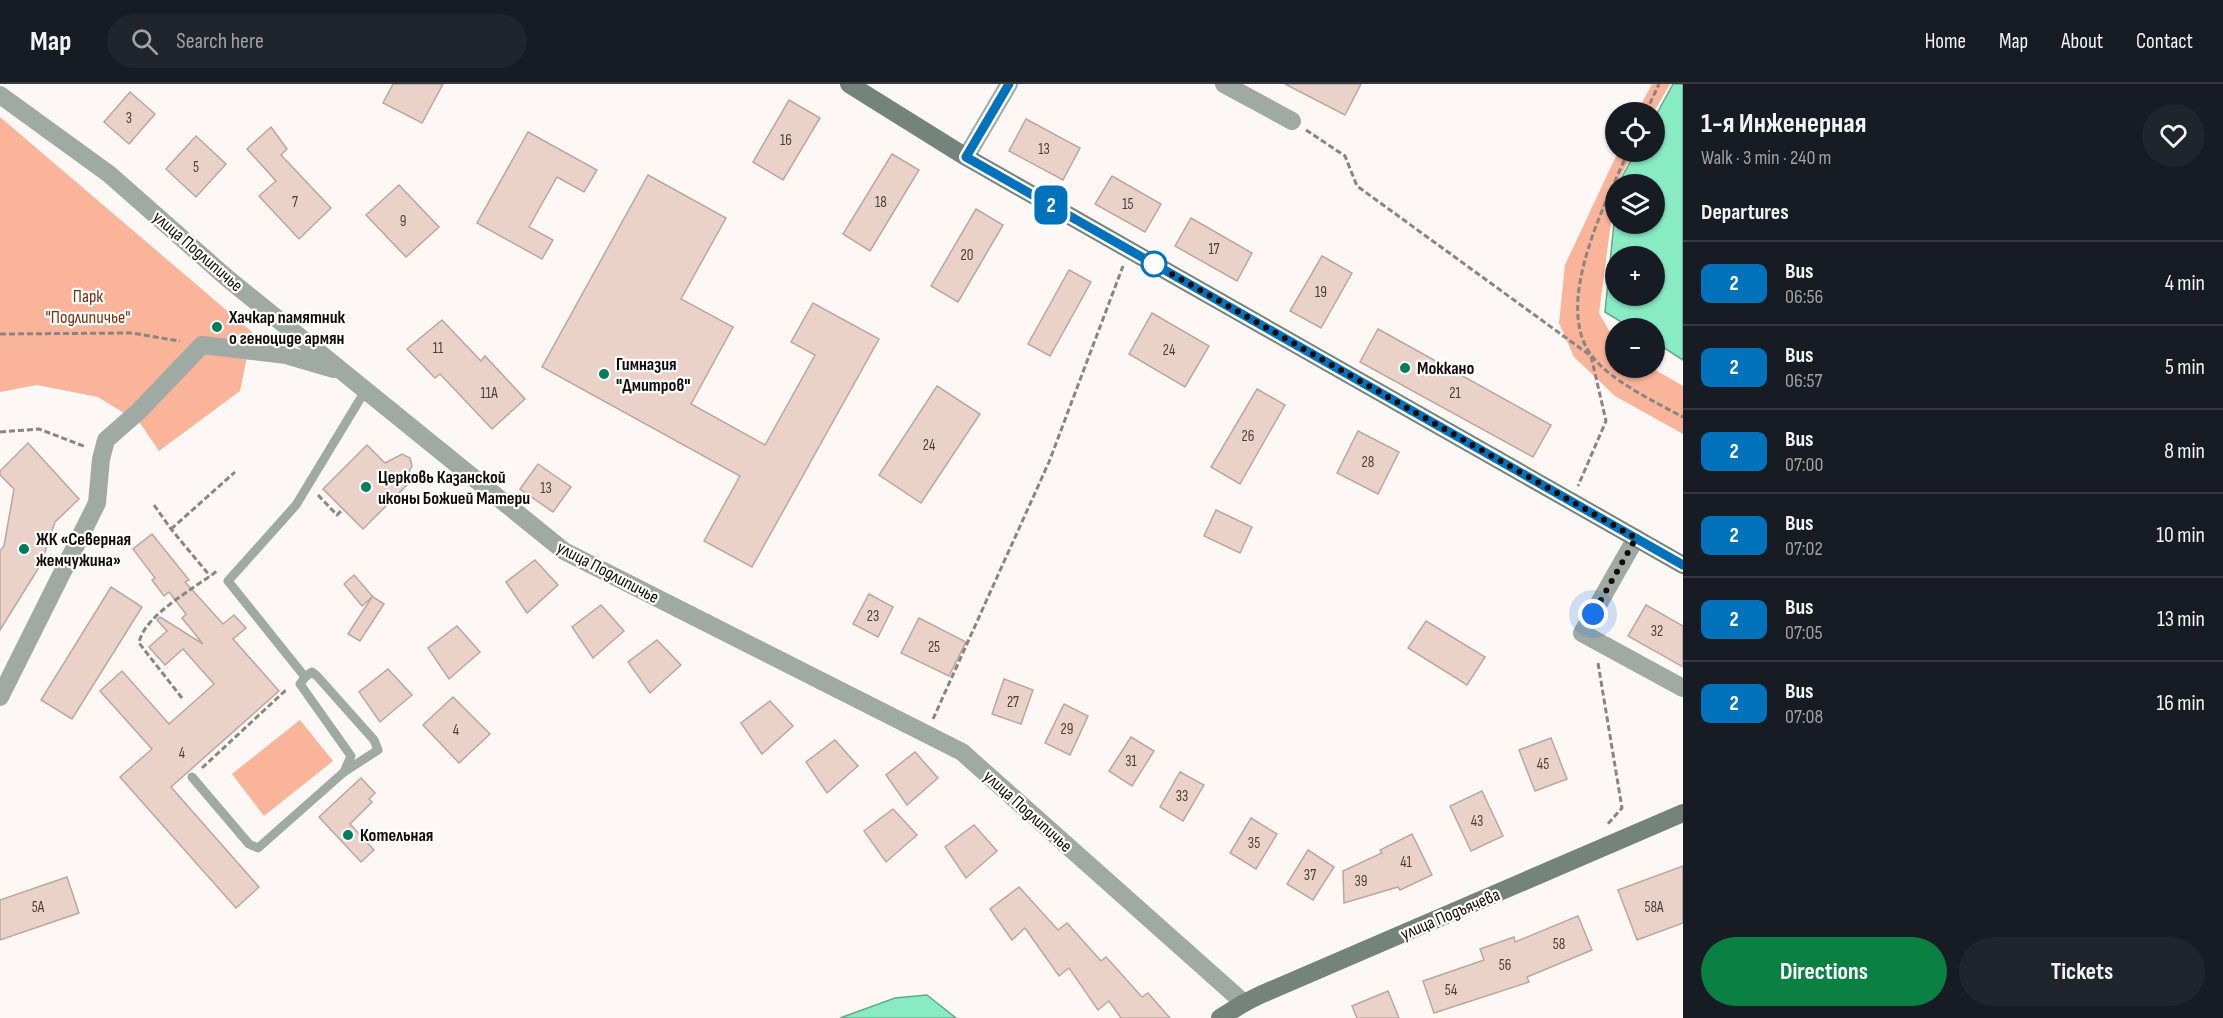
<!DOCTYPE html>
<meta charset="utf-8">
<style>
:root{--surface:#171b24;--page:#20242c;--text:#f1f3f6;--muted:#9ea1a6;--line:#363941;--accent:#0b8043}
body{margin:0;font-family:"Sofia Sans Condensed",sans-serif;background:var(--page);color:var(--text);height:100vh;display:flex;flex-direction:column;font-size:22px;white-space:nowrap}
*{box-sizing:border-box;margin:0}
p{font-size:20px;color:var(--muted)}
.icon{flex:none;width:33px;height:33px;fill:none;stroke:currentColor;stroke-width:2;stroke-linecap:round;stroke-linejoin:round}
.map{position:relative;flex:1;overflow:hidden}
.panel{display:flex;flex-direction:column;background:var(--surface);width:540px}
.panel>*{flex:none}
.badge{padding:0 12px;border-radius:9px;font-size:21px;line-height:39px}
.tools{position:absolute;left:1605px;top:18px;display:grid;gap:12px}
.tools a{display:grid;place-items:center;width:60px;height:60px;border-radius:50%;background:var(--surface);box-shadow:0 2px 4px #0004;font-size:30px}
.you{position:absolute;width:30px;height:30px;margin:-15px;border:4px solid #fff;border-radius:50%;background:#1a73e8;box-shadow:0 0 0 9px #1a73e833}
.map>.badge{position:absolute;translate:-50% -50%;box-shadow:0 0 0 3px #fff}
h2{padding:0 18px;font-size:22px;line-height:54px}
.round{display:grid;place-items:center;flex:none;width:63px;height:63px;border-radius:32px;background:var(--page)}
.overview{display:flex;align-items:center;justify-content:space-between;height:102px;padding:0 18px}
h1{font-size:28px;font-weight:700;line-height:45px}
.cta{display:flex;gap:12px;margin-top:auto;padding:12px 18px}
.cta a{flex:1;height:69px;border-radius:36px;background:var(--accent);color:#fff;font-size:24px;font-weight:700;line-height:69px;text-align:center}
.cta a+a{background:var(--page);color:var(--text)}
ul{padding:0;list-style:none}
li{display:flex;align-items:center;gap:18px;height:84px;padding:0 18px;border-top:2px solid var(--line)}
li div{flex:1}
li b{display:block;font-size:22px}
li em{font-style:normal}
li .badge{min-width:66px;font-weight:700;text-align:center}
header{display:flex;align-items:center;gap:36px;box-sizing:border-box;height:84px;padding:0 30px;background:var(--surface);border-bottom:2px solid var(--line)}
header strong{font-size:28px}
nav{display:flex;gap:33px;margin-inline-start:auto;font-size:21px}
.search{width:420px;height:54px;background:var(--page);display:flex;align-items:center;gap:15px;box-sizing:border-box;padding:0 21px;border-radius:33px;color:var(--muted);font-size:22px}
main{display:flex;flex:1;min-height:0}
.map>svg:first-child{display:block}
.green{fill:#f9b499}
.water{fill:#88ebc3;stroke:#65a88b;stroke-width:1.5;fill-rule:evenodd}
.building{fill:#ead2c8;stroke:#bda69d;stroke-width:1.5}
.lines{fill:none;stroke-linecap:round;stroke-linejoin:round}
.path{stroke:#8b8482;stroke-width:3;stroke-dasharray:6 3;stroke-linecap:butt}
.lane{stroke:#9faaa5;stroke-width:9}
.street{stroke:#9faaa5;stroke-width:18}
.secondary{stroke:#74847d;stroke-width:18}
.line-casing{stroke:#fff;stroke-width:14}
.line{stroke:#0072bc;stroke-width:9}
.walk{stroke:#140c09;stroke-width:6;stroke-dasharray:0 10.8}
.stop-dot{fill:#fff;stroke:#0072bc;stroke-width:3}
.poi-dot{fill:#007d5b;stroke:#fff;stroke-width:2}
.labels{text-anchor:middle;stroke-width:4.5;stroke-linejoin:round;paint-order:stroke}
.number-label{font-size:15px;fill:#4a3e39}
.street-label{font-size:18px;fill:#140c09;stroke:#fff}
.park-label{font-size:18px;fill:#792f0b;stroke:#fff}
.poi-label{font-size:18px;font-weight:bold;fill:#140c09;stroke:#fff;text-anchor:start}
</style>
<header>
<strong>Map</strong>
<div class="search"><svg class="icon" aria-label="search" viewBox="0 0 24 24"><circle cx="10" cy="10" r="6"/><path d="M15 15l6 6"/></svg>Search here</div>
<nav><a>Home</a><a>Map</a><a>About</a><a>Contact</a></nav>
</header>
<main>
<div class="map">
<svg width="1683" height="934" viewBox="0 0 1683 934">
<rect width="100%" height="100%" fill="#fdf8f6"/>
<g class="green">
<polygon points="1652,0 1670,0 1654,28 1637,28"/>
<polygon points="0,33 252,248 240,307 159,367 140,339 98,313 37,301 0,308"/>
<polygon points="1618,68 1634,68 1616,100 1599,229 1615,257 1616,284 1652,284 1683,302 1683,350 1615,312 1574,273 1559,239 1565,181"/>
<polygon points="300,636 333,677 264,732 232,690"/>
</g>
<g class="water">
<path d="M1673 0H1683V276L1655 258 1654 244H1631L1605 228 1615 129 1616 140H1654V100H1619V98L1636 68H1654L1655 33ZM1616 172H1654V212H1616Z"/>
<polygon points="927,911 956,934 840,934 895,914"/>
</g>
<g class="building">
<polygon points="393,0 443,0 422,39 383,19"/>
<polygon points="1285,0 1361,0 1345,31"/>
<polygon points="130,8 155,30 129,60 104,38"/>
<polygon points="789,16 820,34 783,96 753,78"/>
<polygon points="1026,35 1080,64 1063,96 1009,67"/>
<polygon points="271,43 287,65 281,71 331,124 299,155 259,112 276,97 247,65"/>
<polygon points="528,48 597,86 584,108 557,93 529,143 553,156 542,175 477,139"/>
<polygon points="196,52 226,80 196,113 166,85"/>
<polygon points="892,70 919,86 870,167 843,150"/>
<polygon points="648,91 726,134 681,215 733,243 691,320 765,361 815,271 791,258 813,219 879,255 752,483 704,457 740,392 542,283"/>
<polygon points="1112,92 1161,120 1145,148 1095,120"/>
<polygon points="399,101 439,143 406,173 366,131"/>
<polygon points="976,125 1003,141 958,218 931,202"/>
<polygon points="1191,134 1252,169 1237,197 1175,162"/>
<polygon points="1322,172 1352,189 1321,244 1290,227"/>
<polygon points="1069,186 1091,198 1050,272 1028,260"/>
<polygon points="1152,229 1209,262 1185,303 1129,270"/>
<polygon points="442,236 481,277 485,272 525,315 492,345 440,290 435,294 407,265"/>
<polygon points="1378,245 1551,341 1533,373 1360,278"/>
<polygon points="937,302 980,330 921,419 879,391"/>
<polygon points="1257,305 1285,321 1240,400 1211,383"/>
<polygon points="1358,347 1399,368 1378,410 1337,389"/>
<polygon points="28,359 79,415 55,438 41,480 0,546 0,467 4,462 14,405 0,391 0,387"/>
<polygon points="367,361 385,379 402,370 410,374 412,382 404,397 408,400 363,445 323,405"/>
<polygon points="538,380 571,403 553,428 520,405"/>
<polygon points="1216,426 1252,443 1240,469 1204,452"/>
<polygon points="152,450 189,496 185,498 223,540 234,531 246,544 233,555 279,607 171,703 259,803 236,824 120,693 152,665 100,607 122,587 169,640 214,600 183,565 165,581 149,563 167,547 157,536 160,533 203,560 182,534 186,530 169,508 164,512 152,496 155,494 133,465"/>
<polygon points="535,476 558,501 527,529 506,498"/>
<polygon points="354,491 373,513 384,520 360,557 348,550 372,513 362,522 344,500"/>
<polygon points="111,503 142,523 72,635 41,616"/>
<polygon points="869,510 893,523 878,553 853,540"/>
<polygon points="601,521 624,547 593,574 572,543"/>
<polygon points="1646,521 1683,542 1683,583 1628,552"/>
<polygon points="919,534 966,558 949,592 901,569"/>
<polygon points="1426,537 1485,573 1467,601 1408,564"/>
<polygon points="457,542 480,568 449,595 428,564"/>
<polygon points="657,556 681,581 650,609 628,578"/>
<polygon points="388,585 412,611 380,638 359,608"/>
<polygon points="1004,595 1033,606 1021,640 992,630"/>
<polygon points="453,613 490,650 459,679 423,641"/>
<polygon points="770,617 793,642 762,670 741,639"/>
<polygon points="1064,620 1088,632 1070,671 1045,659"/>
<polygon points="1131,653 1154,667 1132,702 1109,687"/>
<polygon points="1551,654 1567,695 1535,707 1519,666"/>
<polygon points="835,656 858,682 827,709 806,678"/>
<polygon points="915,668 938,694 907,721 886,691"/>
<polygon points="1180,688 1204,701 1183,737 1160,723"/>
<polygon points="361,694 375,709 369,715 372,718 350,740 374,766 361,778 319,733"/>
<polygon points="1482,707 1503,752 1471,767 1450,722"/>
<polygon points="893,725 917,751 886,778 864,747"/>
<polygon points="1251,734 1277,750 1256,785 1230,769"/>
<polygon points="974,741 997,767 966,794 945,763"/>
<polygon points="1412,750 1432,791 1400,806 1398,803 1344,819 1343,787 1382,769 1380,766"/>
<polygon points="1308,766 1334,783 1313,816 1287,800"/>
<polygon points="1683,782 1683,839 1637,856 1618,806"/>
<polygon points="67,793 79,829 0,856 0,816"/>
<polygon points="1019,803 1058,846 1067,839 1101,877 1106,873 1142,913 1148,909 1170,934 1121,934 1109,917 1098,926 1069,884 1059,892 1025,844 1012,856 990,825"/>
<polygon points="1578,832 1592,866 1527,893 1529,898 1434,929 1423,897 1484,876 1480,865 1514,853 1515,858"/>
<polygon points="1388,907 1399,934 1357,934 1352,922"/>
</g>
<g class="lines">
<g class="path">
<polyline points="1646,28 1659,0"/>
<polyline points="1306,46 1345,72 1357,102 1591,272 1606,337 1578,402"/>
<path d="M1628 68C1606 118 1552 221 1592 272 1611 297 1655 318 1683 333"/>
<polyline points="0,250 132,249 180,257"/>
<polyline points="0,348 39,345 86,363"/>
<polyline points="318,411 337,431 343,425"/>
<polyline points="154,421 171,445 210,492"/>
<polyline points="171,445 235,388"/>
<polyline points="1598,579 1622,724 1606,742"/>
<path d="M182 614 139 559C144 531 195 504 217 487"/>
<polyline points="933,635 1049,378 1123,182"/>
<polyline points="202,684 287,605"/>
</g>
<g class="lane">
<polyline points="344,688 351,672 300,600 305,593 228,497 296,421 365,307"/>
<polyline points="192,693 249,760 258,764 344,688 378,666 374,656 317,592 312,588 305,593"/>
</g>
<g class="street">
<polyline points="1224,0 1292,37"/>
<polyline points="0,11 109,90 227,194 564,467 962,668 1244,919"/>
<polyline points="966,73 1009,0"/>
<polyline points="1636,454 1582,549 1683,604"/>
<polyline points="0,613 97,419 101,375 106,356 139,327 202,261 286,271 334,285"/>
</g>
<g class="secondary">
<polyline points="849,0 966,73 1683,481"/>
<polyline points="1220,934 1244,919 1260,911 1683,729"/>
</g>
</g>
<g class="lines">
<g class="line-casing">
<polyline id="line" points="1009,0 966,73 1683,481"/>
</g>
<use href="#line" class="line"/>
<polyline class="walk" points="1154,180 1149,177 1636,454 1593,530"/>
</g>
<circle class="stop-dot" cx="1154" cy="180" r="12"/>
<g class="poi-dot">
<circle cx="217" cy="243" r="6"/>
<circle cx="1405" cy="284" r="6"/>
<circle cx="604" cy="290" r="6"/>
<circle cx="366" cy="403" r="6"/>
<circle cx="24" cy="465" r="6"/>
<circle cx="348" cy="751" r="6"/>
</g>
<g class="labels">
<g class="number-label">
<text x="129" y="39">3</text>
<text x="786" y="61">16</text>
<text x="1044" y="70">13</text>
<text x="196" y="88">5</text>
<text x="295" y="123">7</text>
<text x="881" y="123">18</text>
<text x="1128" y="125">15</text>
<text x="403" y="142">9</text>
<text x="1214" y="170">17</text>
<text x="967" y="176">20</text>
<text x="1321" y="213">19</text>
<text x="438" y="269">11</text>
<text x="1169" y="271">24</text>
<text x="489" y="314">11А</text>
<text x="1455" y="314">21</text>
<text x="1248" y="357">26</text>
<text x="929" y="366">24</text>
<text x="1368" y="383">28</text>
<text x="546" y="409">13</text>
<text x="873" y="537">23</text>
<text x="1657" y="552">32</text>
<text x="934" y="568">25</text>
<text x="1013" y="623">27</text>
<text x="1067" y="650">29</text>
<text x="456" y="651">4</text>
<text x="182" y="674">4</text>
<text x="1131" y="682">31</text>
<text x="1543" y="685">45</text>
<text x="1182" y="717">33</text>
<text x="1477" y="742">43</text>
<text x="1254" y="764">35</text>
<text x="1406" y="783">41</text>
<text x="1310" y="796">37</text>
<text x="1361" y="802">39</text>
<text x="38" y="828">5А</text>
<text x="1654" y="828">58А</text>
<text x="1559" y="865">58</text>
<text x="1505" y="886">56</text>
<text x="1451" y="911">54</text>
</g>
<g class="street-label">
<text transform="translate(198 167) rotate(41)" y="6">улица Подлипичье</text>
<text transform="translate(608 488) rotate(28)" y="6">улица Подлипичье</text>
<text transform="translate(1028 727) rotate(42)" y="6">улица Подлипичье</text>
<text transform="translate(1450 830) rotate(-23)" y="6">улица Подъячева</text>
</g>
<g class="park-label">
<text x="88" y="218">Парк<tspan x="88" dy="21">"Подлипичье"</tspan></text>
</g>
<g class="poi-label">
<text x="229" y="239">Хачкар памятник<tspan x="229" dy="21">о геноциде армян</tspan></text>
<text x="616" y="286">Гимназия<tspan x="616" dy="21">"Дмитров"</tspan></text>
<text x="1417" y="290">Моккано</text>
<text x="378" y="399">Церковь Казанской<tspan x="378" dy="21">иконы Божией Матери</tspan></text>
<text x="36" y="461">ЖК «Северная<tspan x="36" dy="21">жемчужина»</tspan></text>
<text x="360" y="757">Котельная</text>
</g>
</g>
</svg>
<div class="tools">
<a><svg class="icon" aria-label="locate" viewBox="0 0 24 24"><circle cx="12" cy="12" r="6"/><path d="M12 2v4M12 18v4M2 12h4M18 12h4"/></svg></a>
<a><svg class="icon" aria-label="layers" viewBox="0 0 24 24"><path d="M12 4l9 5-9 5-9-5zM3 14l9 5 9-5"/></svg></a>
<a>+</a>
<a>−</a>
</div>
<div class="you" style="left:1593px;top:530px"></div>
<b class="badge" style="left:1051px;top:121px;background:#0072bc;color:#fff">2</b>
</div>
<section class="panel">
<div class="overview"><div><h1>1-я Инженерная</h1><p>Walk · 3 min · 240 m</p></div><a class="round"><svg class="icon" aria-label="heart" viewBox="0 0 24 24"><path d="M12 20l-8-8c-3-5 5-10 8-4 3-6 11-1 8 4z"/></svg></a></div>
<h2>Departures</h2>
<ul>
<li><span class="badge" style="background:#0072bc;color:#fff">2</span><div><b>Bus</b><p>06:56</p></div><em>4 min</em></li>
<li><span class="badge" style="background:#0072bc;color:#fff">2</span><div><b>Bus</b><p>06:57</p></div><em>5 min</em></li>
<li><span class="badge" style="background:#0072bc;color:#fff">2</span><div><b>Bus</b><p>07:00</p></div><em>8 min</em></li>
<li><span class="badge" style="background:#0072bc;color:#fff">2</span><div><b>Bus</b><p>07:02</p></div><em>10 min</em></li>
<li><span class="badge" style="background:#0072bc;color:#fff">2</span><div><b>Bus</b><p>07:05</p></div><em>13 min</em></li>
<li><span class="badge" style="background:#0072bc;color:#fff">2</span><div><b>Bus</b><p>07:08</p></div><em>16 min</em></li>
</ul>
<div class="cta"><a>Directions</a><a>Tickets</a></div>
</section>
</main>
